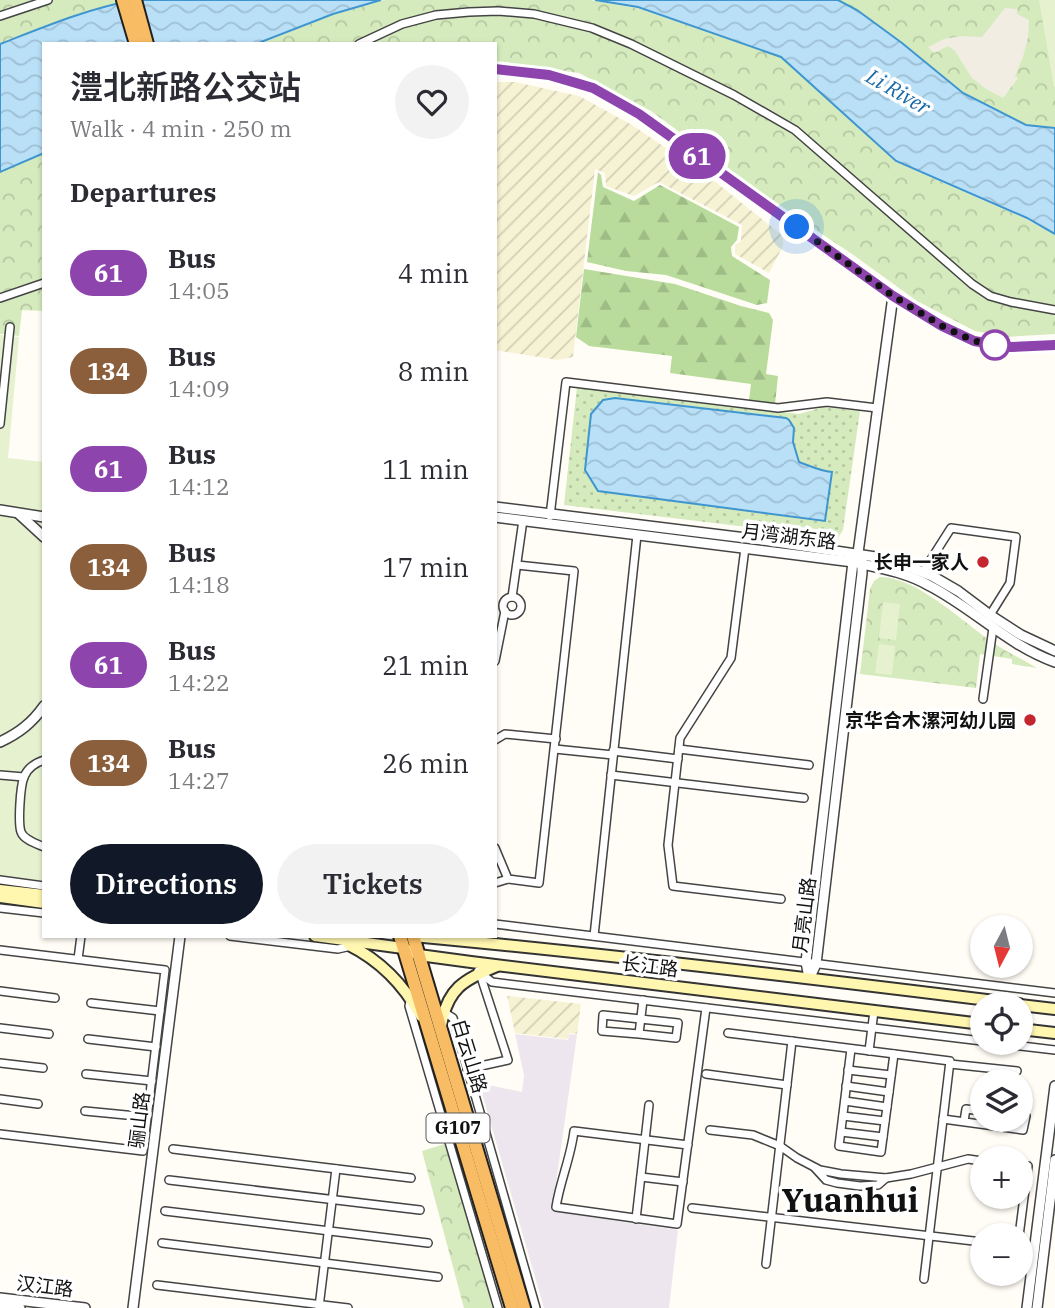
<!DOCTYPE html>
<meta charset="utf-8">
<style>
:root{--surface:#fff;--page:#f2f2f3;--text:#2b2b33;--muted:#7c7c81;--accent:#111827}
body{margin:0;font-family:"IBM Plex Serif","Noto Sans SC",serif;background:var(--page);color:var(--text);height:100vh;display:flex;flex-direction:column;font-size:26px;white-space:nowrap}
*{box-sizing:border-box;margin:0}
p{font-size:23px;color:var(--muted)}
.icon{flex:none;width:38px;height:38px;fill:none;stroke:currentColor;stroke-width:2;stroke-linecap:round;stroke-linejoin:round}
.map{position:relative;flex:1;overflow:hidden}
.sheet{position:absolute;left:42px;top:42px;width:455px;height:896px;display:flex;flex-direction:column;background:var(--surface);border-radius:0px;box-shadow:0 2px 5px #0004}
.sheet>*{flex:none}
.badge{padding:0 14px;border-radius:23px;font-size:24px;line-height:46px}
.needle{width:46px;rotate:187deg}
.controls{position:absolute;left:970px;top:915px;display:grid;gap:14px}
.controls a{display:grid;place-items:center;width:63px;height:63px;border-radius:50%;background:var(--surface);box-shadow:0 2px 5px #0004;font-size:35px}
.you{position:absolute;width:35px;height:35px;margin:-18px;border:5px solid #fff;border-radius:50%;background:#1a73e8;box-shadow:0 0 0 10px #1a73e833}
.map>.badge{position:absolute;translate:-50% -50%;box-shadow:0 0 0 4px #fff}
h2{padding:0 28px;font-size:26px;line-height:63px}
.round{display:grid;place-items:center;flex:none;width:74px;height:74px;border-radius:37px;background:var(--page)}
.overview{display:flex;align-items:center;justify-content:space-between;height:119px;padding:0 28px}
h1{font-size:33px;font-weight:600;line-height:52px}
.cta{display:flex;gap:14px;margin-top:auto;padding:14px 28px}
.cta a{flex:1;height:80px;border-radius:42px;background:var(--accent);color:#fff;font-size:28px;font-weight:600;line-height:80px;text-align:center}
.cta a+a{background:var(--page);color:var(--text)}
ul{padding:0;list-style:none}
li{display:flex;align-items:center;gap:21px;height:98px;padding:0 28px}
li div{flex:1}
li b{display:block;font-size:26px}
li em{font-style:normal}
li .badge{min-width:77px;font-weight:700;text-align:center}
.map>svg:first-child{display:block}
.industrial{fill:#eee6ef}
.farmland{fill:url(#farmland-furrows)}
.grass{fill:url(#grass-dots)}
.forest{fill:url(#forest-firs)}
.park{fill:url(#park-crowns)}
.pitch{fill:#e6f2cf}
.plaza{fill:#f1ede2}
.water{fill:url(#water-waves);stroke:#3f96cf;stroke-width:2}
.lines{fill:none;stroke-linecap:round;stroke-linejoin:round}
.minor-casing{stroke:#444;stroke-width:10}
.tertiary-casing{stroke:#444;stroke-width:12}
.secondary-casing{stroke:#333;stroke-width:14}
.trunk-casing{stroke:#222;stroke-width:16}
.minor{stroke:#fff;stroke-width:7}
.tertiary{stroke:#fff;stroke-width:9}
.secondary{stroke:#fff6b0;stroke-width:10}
.trunk{stroke:#f7bc64;stroke-width:12}
.line-casing{stroke:#fff;stroke-width:16}
.line{stroke:#8e44ad;stroke-width:10}
.walk{stroke:#111;stroke-width:7;stroke-dasharray:0 12.6}
.stop-dot{fill:#fff;stroke:#8e44ad;stroke-width:3.5}
.poi-dot{fill:#c4262e;stroke:#fff;stroke-width:2.5}
.labels{text-anchor:middle;stroke-width:7;stroke-linejoin:round;paint-order:stroke}
.shield{fill:#fff;stroke:#585858;stroke-width:2}
.shield-label{font-size:18px;font-weight:bold;fill:#111}
.street-label{font-size:19px;fill:#111;stroke:#fff}
.poi-label{font-size:19px;font-weight:bold;fill:#111;stroke:#fff;text-anchor:end}
.water-label{font-size:21px;font-style:italic;fill:#1768a6;stroke:#fff}
.town-label{font-size:33px;font-weight:bold;fill:#111;stroke:#fff}
</style>
<div class="map">
<svg width="1055" height="1308" viewBox="0 0 1055 1308">
<defs>
<pattern id="farmland-furrows" width="10" height="10" patternUnits="userSpaceOnUse" patternTransform="scale(1.75)"><rect width="10" height="10" fill="#f6f3d4"/><path d="M-1 1l2-2M0 10L10 0M9 11l2-2" fill="none" stroke="#d2cfb5"/></pattern>
<pattern id="grass-dots" width="8" height="8" patternUnits="userSpaceOnUse" patternTransform="scale(1.75)"><rect width="8" height="8" fill="#d5ebbd"/><path d="M2 2h.1M6 6h.1" fill="none" stroke="#b6c8a1" stroke-width="1.8" stroke-linecap="round"/></pattern>
<pattern id="forest-firs" width="22" height="20" patternUnits="userSpaceOnUse" patternTransform="scale(1.75)"><rect width="22" height="20" fill="#b9dc9c"/><path d="M5 1l3.5 6h-7zM16 11l3.5 6h-7z" fill="#9ebc85"/></pattern>
<pattern id="park-crowns" width="20" height="18" patternUnits="userSpaceOnUse" patternTransform="scale(1.75)"><rect width="20" height="18" fill="#d5ebbd"/><path d="M2 6a3 3 0 1 1 6 0M12 15a3 3 0 1 1 6 0" fill="none" stroke="#b6c8a1"/></pattern>
<pattern id="water-waves" width="16" height="10" patternUnits="userSpaceOnUse" patternTransform="scale(1.75)"><rect width="16" height="10" fill="#b9e0f7"/><path d="M0 5q4-4 8 0t8 0" fill="none" stroke="#9ebfd3"/></pattern>
</defs>
<rect width="100%" height="100%" fill="#fffdf5"/>
<polygon class="industrial" points="515,1034 568,1040 569,1034 577,1035 552,1211 678,1230 669,1308 544,1308 479,1083 522,1092 524,1075"/>
<g class="farmland">
<polygon points="495,82 515,82 579,96 632,125 713,180 783,236 783,246 769,273 735,254 735,246 741,241 742,225 659,182 634,196 606,186 605,173 595,169 573,357 557,360 495,350"/>
<polygon points="507,996 581,1004 577,1034 569,1033 568,1039 515,1033"/>
</g>
<polygon class="grass" points="577,387 799,414 824,407 860,411 843,530 838,538 564,505"/>
<g class="forest">
<polygon points="598,172 601,175 603,187 634,201 660,185 739,227 737,240 731,247 732,256 770,280 767,303 757,305 666,275 626,271 587,262"/>
<polygon points="584,269 675,284 741,306 769,313 773,320 766,374 778,376 775,404 749,400 751,384 670,373 672,356 589,346 576,337"/>
</g>
<g class="park">
<path d="M0 0H133C87 8 43 27 0 43Z"/>
<polygon points="384,0 590,0 637,8 780,57 896,162 1026,219 1055,235 1055,334 1005,337 975,331 917,301 852,254 780,206 651,111 579,73 495,61 495,44 259,44 333,15"/>
<polygon points="839,0 1055,0 1055,127 1026,125 963,92 902,42 857,10"/>
<polygon points="44,154 44,311 22,310 19,336 0,334 0,172"/>
<path d="M880 577C914 576 963 621 990 641 1005 651 1022 659 1037 668L1012 664V659L980 654 976 688 860 674 870 589 874 581Z"/>
<polygon points="448,1143 495,1308 464,1308 422,1151"/>
</g>
<g class="pitch">
<polygon points="1039,0 1055,0 1055,87 1054,87"/>
<polygon points="0,335 19,337 8,458 44,462 44,881 0,875"/>
<polygon points="883,602 900,604 896,640 879,638"/>
<polygon points="879,644 895,646 892,675 875,673"/>
</g>
<polygon class="plaza" points="1005,8 1017,9 1017,14 1029,20 1028,38 1023,57 1015,76 1018,78 1003,98 986,89 972,78 955,51 948,46 934,53 928,47 944,39 961,36 982,37"/>
<g class="water">
<path d="M135 0H381L333 14 256 44H44V153L0 172V44C44 27 89 8 135 0Z"/>
<polygon points="595,0 838,0 857,10 902,43 963,93 1026,125 1055,128 1055,234 1027,218 896,161 781,57 638,7"/>
<path d="M615 398 786 418 789 420 794 428 793 442 799 462C810 466 820 471 832 472L825 521 598 491 585 470 591 414 603 400Z"/>
</g>
<g class="lines">
<g class="minor-casing">
<g id="minor">
<polyline points="0,16 48,0"/>
<polyline points="359,44 402,24 436,15 469,12 498,11 534,14 592,28 631,44 734,95 795,130 972,284 990,296 1011,302 1055,310"/>
<polyline points="0,298 44,283"/>
<polyline points="0,424 10,327"/>
<polyline points="550,516 566,382 778,408 827,402 877,408"/>
<polyline points="745,548 731,658 680,738 668,845 673,886 781,899"/>
<polyline points="923,572 951,528 1016,537 1010,583 990,615"/>
<polyline points="512,597 523,520"/>
<circle cx="512" cy="606" r="9"/>
<polyline points="495,661 505,611"/>
<polyline points="983,699 993,628"/>
<polyline points="495,740 505,734 556,739"/>
<polyline points="555,749 613,755"/>
<polyline points="679,749 809,765"/>
<polyline points="613,751 678,759"/>
<path d="M44 760C35 763 27 769 24 777 20 787 18 823 21 832 24 840 37 844 44 847"/>
<polyline points="0,775 24,777"/>
<polyline points="611,775 804,798"/>
<polyline points="495,848 508,879 539,883 574,571 517,565"/>
<polyline points="0,880 44,886"/>
<polyline points="495,883 508,879"/>
<polyline points="0,908 44,913"/>
<polyline points="495,924 1055,993"/>
<polyline points="230,936 338,949 351,946"/>
<polyline points="594,936 637,535"/>
<polyline points="0,950 165,970 143,1151 0,1134"/>
<polyline points="78,959 81,936"/>
<polyline points="478,971 492,982 982,1041"/>
<polyline points="0,991 55,998"/>
<polyline points="411,997 409,1006 498,1308"/>
<polyline points="91,1003 160,1011"/>
<polyline points="442,1011 453,1018 536,1308"/>
<polyline points="0,1028 49,1034"/>
<polyline points="728,1033 950,1061 924,1279"/>
<polyline points="639,1034 602,1031 603,1015 678,1023 676,1038 639,1034 643,1000"/>
<polyline points="88,1039 156,1047"/>
<polyline points="996,1043 1055,1050"/>
<polyline points="851,1049 839,1146 881,1152 894,1054"/>
<polyline points="869,1051 874,1011"/>
<polyline points="0,1063 43,1068"/>
<polyline points="950,1064 1017,1071"/>
<polyline points="467,1069 508,1060 480,974"/>
<polyline points="848,1070 891,1075"/>
<polyline points="86,1074 152,1081"/>
<polyline points="706,1074 787,1085"/>
<polyline points="846,1086 889,1092"/>
<polyline points="0,1099 38,1104"/>
<polyline points="845,1101 887,1107"/>
<polyline points="85,1111 147,1117"/>
<polyline points="843,1116 885,1121"/>
<polyline points="943,1119 1023,1130 1026,1116 1020,1115"/>
<polyline points="964,1121 966,1109 982,1111"/>
<polyline points="710,1130 753,1135 780,1146 797,1158 820,1170 841,1174 886,1178 911,1174 968,1159 982,1161"/>
<polyline points="841,1132 883,1137"/>
<path d="M688 1145 574 1131C571 1157 560 1181 556 1207L677 1224 706 1008"/>
<polyline points="173,1149 411,1178"/>
<polyline points="815,1168 826,1180 837,1183 860,1186 878,1185 886,1178"/>
<polyline points="641,1177 683,1182"/>
<polyline points="169,1180 420,1210"/>
<polyline points="692,1208 982,1242"/>
<polyline points="165,1211 428,1243"/>
<polyline points="636,1219 649,1105"/>
<polyline points="1019,1236 1028,1166 1020,1165"/>
<polyline points="162,1243 438,1277"/>
<polyline points="766,1264 792,1041"/>
<polyline points="157,1285 348,1308"/>
<polyline points="319,1307 336,1169"/>
</g>
</g>
<g class="tertiary-casing">
<g id="tertiary">
<polyline points="495,69 549,75 593,88 639,114 893,296 942,326 974,341 1011,347 1055,345"/>
<polyline points="495,507 762,540 889,559 932,576 958,591 990,615 1021,635 1055,651"/>
<polyline points="0,510 44,517"/>
<polyline points="19,514 44,537"/>
<path d="M495 517 853 562C880 568 906 572 930 586 974 609 1008 645 1055 662"/>
<path d="M0 742C19 733 32 723 44 706"/>
<polyline points="810,977 816,964 862,573 862,561"/>
<polyline points="809,978 806,962 853,562 858,553 893,296"/>
<polyline points="0,1298 85,1308"/>
<polyline points="0,1306 20,1308"/>
<polyline points="133,1308 180,936"/>
<polyline points="1027,1308 1055,1086"/>
<polyline points="1037,1308 1055,1160"/>
</g>
</g>
<g class="secondary-casing">
<g id="secondary">
<polyline points="0,890 44,895"/>
<polyline points="0,897 44,903"/>
<polyline points="315,936 403,948 419,955 471,962 982,1024"/>
<path d="M413 936C616 955 818 979 1019 1004"/>
<path d="M349 945C381 961 404 985 421 1016"/>
<polyline points="1020,1005 1055,1009"/>
<path d="M441 1026C447 989 463 980 497 966"/>
<polyline points="1020,1029 1055,1033"/>
</g>
</g>
<g class="trunk-casing">
<g id="trunk">
<polyline points="123,0 136,44"/>
<polyline points="135,0 147,44"/>
<polyline points="400,936 512,1308"/>
<polyline points="413,936 524,1308"/>
</g>
</g>
<use href="#minor" class="minor"/>
<use href="#tertiary" class="tertiary"/>
<use href="#secondary" class="secondary"/>
<use href="#trunk" class="trunk"/>
</g>
<g class="lines">
<g class="line-casing">
<polyline id="line" points="495,69 549,75 593,88 639,114 893,296 942,326 974,341 1011,347 1055,345"/>
</g>
<use href="#line" class="line"/>
<polyline class="walk" points="797,227 893,296 942,326 974,341 995,345"/>
</g>
<circle class="stop-dot" cx="995" cy="345" r="14"/>
<g class="poi-dot">
<circle cx="983" cy="562" r="7"/>
<circle cx="1030" cy="720" r="7"/>
</g>
<g class="labels">
<rect class="shield" x="426.5" y="1113.5" width="63" height="29" rx="5"/>
<g class="shield-label">
<text x="458" y="1134">G107</text>
</g>
<g class="street-label">
<text transform="translate(789 536) rotate(7)" y="7">月湾湖东路</text>
<text transform="translate(804 915) rotate(-83)" y="7">月亮山路</text>
<text transform="translate(650 966) rotate(7)" y="7">长江路</text>
<text transform="translate(470 1056) rotate(73)" y="7">白云山路</text>
<text transform="translate(139 1120) rotate(-83)" y="7">骊山路</text>
<text transform="translate(45 1286) rotate(7)" y="7">汉江路</text>
</g>
<g class="poi-label">
<text x="969" y="569">长申一家人</text>
<text x="1016" y="727">京华合木漯河幼儿园</text>
</g>
<g class="water-label">
<text transform="translate(898 92) rotate(30)" y="7">Li River</text>
</g>
<g class="town-label">
<text x="850" y="1212">Yuanhui</text>
</g>
</g>
</svg>
<div class="controls">
<a><svg class="needle" viewBox="-14 -14 28 28"><path d="M0-13l5 13h-10z" fill="#e53935"/><path d="M0 13l5-13h-10z" fill="#7c7c81"/></svg></a>
<a><svg class="icon" aria-label="locate" viewBox="0 0 24 24"><circle cx="12" cy="12" r="6"/><path d="M12 2v4M12 18v4M2 12h4M18 12h4"/></svg></a>
<a><svg class="icon" aria-label="layers" viewBox="0 0 24 24"><path d="M12 4l9 5-9 5-9-5zM3 14l9 5 9-5"/></svg></a>
<a>+</a>
<a>−</a>
</div>
<div class="you" style="left:797px;top:227px"></div>
<b class="badge" style="left:697px;top:156px;background:#8e44ad;color:#fff">61</b>
<section class="sheet">
<div class="overview"><div><h1>澧北新路公交站</h1><p>Walk · 4 min · 250 m</p></div><a class="round"><svg class="icon" aria-label="heart" viewBox="0 0 24 24"><path d="M12 20l-8-8c-3-5 5-10 8-4 3-6 11-1 8 4z"/></svg></a></div>
<h2>Departures</h2>
<ul>
<li><span class="badge" style="background:#8e44ad;color:#fff">61</span><div><b>Bus</b><p>14:05</p></div><em>4 min</em></li>
<li><span class="badge" style="background:#8b5e3c;color:#fff">134</span><div><b>Bus</b><p>14:09</p></div><em>8 min</em></li>
<li><span class="badge" style="background:#8e44ad;color:#fff">61</span><div><b>Bus</b><p>14:12</p></div><em>11 min</em></li>
<li><span class="badge" style="background:#8b5e3c;color:#fff">134</span><div><b>Bus</b><p>14:18</p></div><em>17 min</em></li>
<li><span class="badge" style="background:#8e44ad;color:#fff">61</span><div><b>Bus</b><p>14:22</p></div><em>21 min</em></li>
<li><span class="badge" style="background:#8b5e3c;color:#fff">134</span><div><b>Bus</b><p>14:27</p></div><em>26 min</em></li>
</ul>
<div class="cta"><a>Directions</a><a>Tickets</a></div>
</section>
</div>
